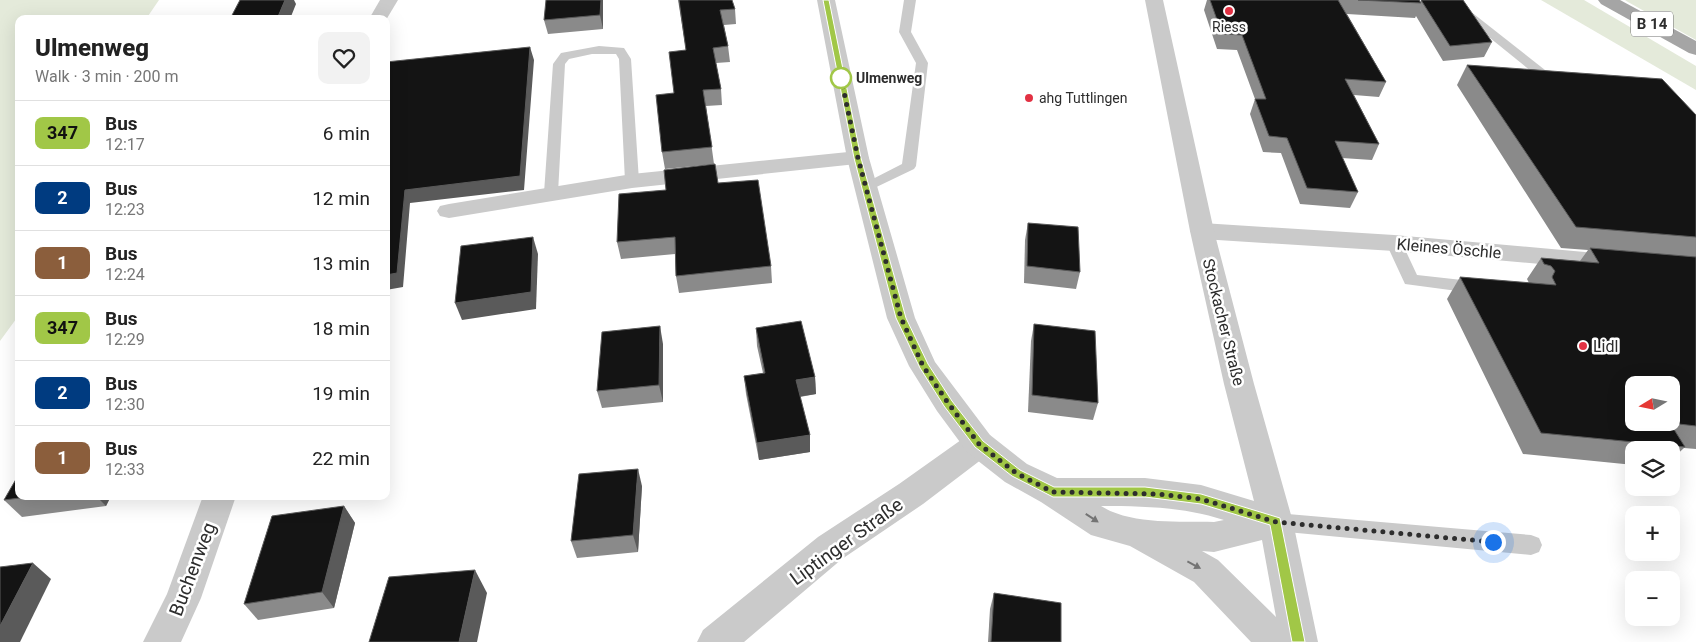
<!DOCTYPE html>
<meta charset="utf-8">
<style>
:root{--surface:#fff;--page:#f2f2f2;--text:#222;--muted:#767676;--line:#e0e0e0}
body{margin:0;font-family:Roboto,sans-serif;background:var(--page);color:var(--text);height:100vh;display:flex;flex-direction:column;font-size:19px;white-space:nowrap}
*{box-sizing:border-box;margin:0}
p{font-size:16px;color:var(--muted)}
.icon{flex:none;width:28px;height:28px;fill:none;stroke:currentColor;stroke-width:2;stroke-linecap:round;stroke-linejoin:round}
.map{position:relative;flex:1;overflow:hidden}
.drawer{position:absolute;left:15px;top:15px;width:375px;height:485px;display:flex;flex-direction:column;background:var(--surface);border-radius:10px;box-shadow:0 5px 20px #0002}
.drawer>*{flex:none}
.badge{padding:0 10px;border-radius:8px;font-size:18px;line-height:32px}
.needle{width:32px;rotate:260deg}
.buttons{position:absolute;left:1625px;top:376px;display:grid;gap:10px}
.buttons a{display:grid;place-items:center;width:55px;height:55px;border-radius:10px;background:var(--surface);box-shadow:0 5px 20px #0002;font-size:25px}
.you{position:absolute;width:25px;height:25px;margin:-12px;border:4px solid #fff;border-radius:50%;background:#1a73e8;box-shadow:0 0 0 8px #1a73e833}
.map>.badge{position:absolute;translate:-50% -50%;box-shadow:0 0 0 2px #fff}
.round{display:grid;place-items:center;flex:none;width:52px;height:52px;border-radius:10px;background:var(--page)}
.head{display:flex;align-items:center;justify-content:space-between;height:85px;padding:0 20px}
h1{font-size:24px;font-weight:800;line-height:38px}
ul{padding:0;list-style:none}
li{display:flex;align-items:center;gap:15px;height:65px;padding:0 20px;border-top:1px solid var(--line)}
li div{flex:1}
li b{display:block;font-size:19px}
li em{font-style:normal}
li .badge{min-width:55px;font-weight:700;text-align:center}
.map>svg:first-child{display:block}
.green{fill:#e4eada}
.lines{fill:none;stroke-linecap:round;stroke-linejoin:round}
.service{fill:#cacaca;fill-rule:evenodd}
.minor{fill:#cacaca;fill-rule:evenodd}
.tertiary{fill:#cacaca;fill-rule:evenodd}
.primary{fill:#a5a5a5;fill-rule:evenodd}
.wall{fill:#8a8a8a}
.shaded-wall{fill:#5a5a5a}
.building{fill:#141414;stroke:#5a5a5a;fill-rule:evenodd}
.oneway{fill:#747474}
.line{fill:#a1c747;stroke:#fff}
.walk{stroke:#2d2d2d;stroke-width:5;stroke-dasharray:0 9}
.poi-dot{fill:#e23143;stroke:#fff;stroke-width:2}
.stop-dot{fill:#fff;stroke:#a1c747;stroke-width:2.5}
.labels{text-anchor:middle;stroke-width:5;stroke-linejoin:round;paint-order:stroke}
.far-poi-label{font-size:14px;fill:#2d2d2d;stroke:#fff}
.far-stop-label{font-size:14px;font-weight:bold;fill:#2d2d2d;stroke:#fff;text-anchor:start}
.shield{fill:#fff;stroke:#6c6c6c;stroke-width:1}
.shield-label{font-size:15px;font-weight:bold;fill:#2d2d2d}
.street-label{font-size:16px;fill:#2d2d2d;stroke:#fff}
.poi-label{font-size:16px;fill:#2d2d2d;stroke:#fff;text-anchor:start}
.near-street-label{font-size:19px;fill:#2d2d2d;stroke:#fff}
</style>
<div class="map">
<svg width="1696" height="642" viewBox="0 0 1696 642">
<rect width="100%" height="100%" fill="#fff"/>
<g class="green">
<polygon points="0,0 159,0 146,19 19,19 19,315 0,341"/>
<polygon points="1541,0 1584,0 1696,66 1696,90"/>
<polygon points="1625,0 1696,0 1696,40 1628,2"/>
</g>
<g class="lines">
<g class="service">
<polygon points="904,0 916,0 911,32 928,63 916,166 914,169 866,192 861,191 859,188 861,185 902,164 916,63 899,32"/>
<polygon points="1443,0 1456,0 1545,70 1547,73 1545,76 1537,76"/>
<polygon points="599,46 624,48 631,59 639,181 637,184 627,184 625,181 619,59 616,54 592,54 569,59 565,64 558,193 556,196 546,196 544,193 553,64 561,53"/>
<polygon points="1394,238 1400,239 1402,243 1417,275 1480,282 1486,284 1488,288 1486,292 1480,294 1405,284 1386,243 1388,239"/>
<polygon points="1276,513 1531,535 1539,538 1542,545 1539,552 1531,555 1276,531 1268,528 1265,522 1268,516"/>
</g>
<g class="minor">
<polygon points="380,0 398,0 386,20 369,19"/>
<polygon points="858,151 866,153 869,158 866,163 632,188 449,218 440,216 437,211 440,206 449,204 632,174"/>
<polygon points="1202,223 1394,235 1696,262 1696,278 1394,251 1202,239 1193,236 1190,231 1193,226"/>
<polygon points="979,432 990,435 995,444 990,453 923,504 842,559 744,642 697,642 703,630 818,537 899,484 968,435"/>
<polygon points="203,496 236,496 201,598 181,642 143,642 167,594"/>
</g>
<path class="tertiary" d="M817 0H835L869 158 915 318 935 362 990 435 1027 464 1057 478H1145L1201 485 1254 501 1224 384 1190 231 1145 0H1163L1214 231 1254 384 1293 522 1318 642H1251L1194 582 1130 546 1091 535 1041 502 1005 482 968 453 937 411 909 366 887 318 847 158ZM1101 506C1143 506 1184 507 1224 520L1214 522C1179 521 1131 525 1101 506ZM1262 540 1276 617 1218 560 1202 551 1214 552Z"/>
<polygon class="primary" points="1598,0 1620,0 1696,41 1696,55 1689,53 1601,4"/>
</g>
<g class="wall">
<polygon points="603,0 603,29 548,34 544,20"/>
<polygon points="678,0 735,9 736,24 724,25 728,46 730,62 716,63 721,89 722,105 706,106 714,164 665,169 662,152 674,93 686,50"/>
<polygon points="1207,0 1419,0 1421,2 1421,0 1492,42 1484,57 1443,61 1416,16 1415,18 1347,14 1386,82 1379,97 1354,95 1379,144 1372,160 1342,158 1358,192 1350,208 1300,204 1281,153 1263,152 1250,114 1255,99 1237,50 1217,49 1204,10"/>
<polygon points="1467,65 1696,115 1696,449 1684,448 1671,460 1671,450 1634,450 1634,465 1523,454 1447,299 1460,277 1529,283 1527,279 1541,258 1580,261 1588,250 1561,248 1457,85"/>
<polygon points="718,183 771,266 772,283 679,293 676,276 675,254 621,259 617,242 666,190"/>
<polygon points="1028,223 1080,272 1076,289 1024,283 1025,240"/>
<polygon points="1034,324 1098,403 1093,420 1028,412 1031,341"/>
<polygon points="756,328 815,377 816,394 800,397 810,435 810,452 759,460 746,394 744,376 763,373 757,346"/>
<polygon points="663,344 663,402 602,408 597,391"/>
<polygon points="642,486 638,552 577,558 571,541"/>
<polygon points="19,496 111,496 106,506 22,517 4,500"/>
<polygon points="344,506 355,523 334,608 258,620 244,604"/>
<polygon points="994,593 1061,642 988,642 990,609"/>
</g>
<g class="shaded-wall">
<polygon points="285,0 294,0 296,4 290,19 277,19"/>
<polygon points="601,0 603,0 603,29 600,15"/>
<polygon points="530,47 534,60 524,190 410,203 403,287 386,290 386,275 405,190"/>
<polygon points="533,237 538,254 536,309 462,320 455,303"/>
<polygon points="660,326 663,344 663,402 659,385"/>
<polygon points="815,377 816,394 797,397 796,380"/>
<polygon points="810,435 810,452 759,460 757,443"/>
<polygon points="638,469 642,486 638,552 633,535"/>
<polygon points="96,496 111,496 106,506"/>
<polygon points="344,506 355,523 334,608 322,592"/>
<polygon points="33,563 51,579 20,642 0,642 0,626"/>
<polygon points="475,570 487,593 477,642 459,642"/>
</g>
<g class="building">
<polygon points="240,0 285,0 277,19 230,19"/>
<polygon points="546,0 601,0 600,15 544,20"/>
<polygon points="679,0 732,0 735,9 720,10 728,46 713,48 721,89 703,90 712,147 662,152 656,95 674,93 669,52 686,50"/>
<polygon points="1210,0 1338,0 1386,82 1345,79 1379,144 1335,141 1358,192 1307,188 1287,138 1269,136 1255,99 1266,99 1242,35 1222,34"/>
<polygon points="1358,0 1419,0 1421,3"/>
<polygon points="1421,0 1463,0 1492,42 1450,46"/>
<polygon points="530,47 520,176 405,190 397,273 386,275 386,62"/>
<polygon points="1467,65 1662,79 1696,115 1696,237 1576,227"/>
<polygon points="715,164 718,183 758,180 771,266 676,276 675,237 617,242 619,194 666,190 664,170"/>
<polygon points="1028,223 1078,227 1080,272 1027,266"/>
<polygon points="533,237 531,292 455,303 461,246"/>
<path d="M1590 248 1696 257V426L1670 423 1685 447 1541 433 1460 277 1556 285 1552 277 1555 271 1551 266 1544 264 1541 258 1599 263ZM1634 385H1671V422H1634Z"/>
<polygon points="801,321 815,377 796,380 810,435 757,443 744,376 765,373 756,328"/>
<polygon points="1034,324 1095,331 1098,403 1032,395"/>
<polygon points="660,326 659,385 597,391 602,332"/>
<polygon points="638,469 633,535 571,541 579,474"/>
<polygon points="19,474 19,496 35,496 4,500"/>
<polygon points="344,506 322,592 244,604 272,516"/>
<polygon points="33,563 0,626 0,567"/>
<polygon points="475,570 459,642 369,642 389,577"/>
<polygon points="994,593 1061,603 1061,642 991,642"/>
</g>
<defs><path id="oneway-solid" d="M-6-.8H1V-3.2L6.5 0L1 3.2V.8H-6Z" transform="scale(1.25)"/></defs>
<g class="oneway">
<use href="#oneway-solid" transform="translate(1092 518) rotate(33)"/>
<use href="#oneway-solid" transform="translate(1194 565) rotate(28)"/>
</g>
<polygon class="line" points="823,0 829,0 861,158 906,318 928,364 952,401 983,441 1020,470 1054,487 1145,487 1201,494 1280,518 1305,642 1292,642 1270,525 1201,504 1145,497 1053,497 1012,476 975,447 944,406 920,368 896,318 854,158"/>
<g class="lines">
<polyline class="walk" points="841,78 858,158 901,318 923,366 948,403 979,444 1016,473 1053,492 1157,494 1201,499 1276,522 1493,542"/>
</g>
<g class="poi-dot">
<circle cx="1229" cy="11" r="5"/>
<circle cx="1029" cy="98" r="5"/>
<circle cx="1583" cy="346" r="5"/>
</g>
<circle class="stop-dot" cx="841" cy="78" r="10"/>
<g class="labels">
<g class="far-poi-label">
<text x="1229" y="32">Riess</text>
<text x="1039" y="103" text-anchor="start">ahg Tuttlingen</text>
</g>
<g class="far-stop-label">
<text x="856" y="83">Ulmenweg</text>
</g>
<rect class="shield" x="1631" y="11.5" width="42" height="25" rx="4"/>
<g class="shield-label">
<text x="1652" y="29">B 14</text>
</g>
<g class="street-label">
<text transform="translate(1449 248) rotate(5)" y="6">Kleines Öschle</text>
<text transform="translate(1224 322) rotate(76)" y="6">Stockacher Straße</text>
</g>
<g class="poi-label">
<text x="1593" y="352">Lidl</text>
</g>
<g class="near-street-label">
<text transform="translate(846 541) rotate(-36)" y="7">Liptinger Straße</text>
<text transform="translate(192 569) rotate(-69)" y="7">Buchenweg</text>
</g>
</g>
</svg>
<div class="buttons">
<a><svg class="needle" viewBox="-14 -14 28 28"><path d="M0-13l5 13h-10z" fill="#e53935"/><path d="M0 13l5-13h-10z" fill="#767676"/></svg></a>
<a><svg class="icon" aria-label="layers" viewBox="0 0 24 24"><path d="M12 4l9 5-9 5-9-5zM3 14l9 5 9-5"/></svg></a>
<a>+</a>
<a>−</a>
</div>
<div class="you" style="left:1493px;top:542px"></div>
<section class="drawer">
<div class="head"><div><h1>Ulmenweg</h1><p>Walk · 3 min · 200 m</p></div><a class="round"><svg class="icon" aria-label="heart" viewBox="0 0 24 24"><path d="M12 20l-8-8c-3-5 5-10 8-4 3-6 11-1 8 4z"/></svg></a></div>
<ul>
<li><span class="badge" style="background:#a1c747;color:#111">347</span><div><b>Bus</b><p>12:17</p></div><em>6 min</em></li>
<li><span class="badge" style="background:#003b80;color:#fff">2</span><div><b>Bus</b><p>12:23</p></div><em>12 min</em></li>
<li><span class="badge" style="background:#8b5e3c;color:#fff">1</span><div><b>Bus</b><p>12:24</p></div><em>13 min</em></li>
<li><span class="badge" style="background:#a1c747;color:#111">347</span><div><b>Bus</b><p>12:29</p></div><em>18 min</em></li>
<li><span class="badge" style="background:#003b80;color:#fff">2</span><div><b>Bus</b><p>12:30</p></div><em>19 min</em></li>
<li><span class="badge" style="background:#8b5e3c;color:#fff">1</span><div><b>Bus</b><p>12:33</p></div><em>22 min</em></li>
</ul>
</section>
</div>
